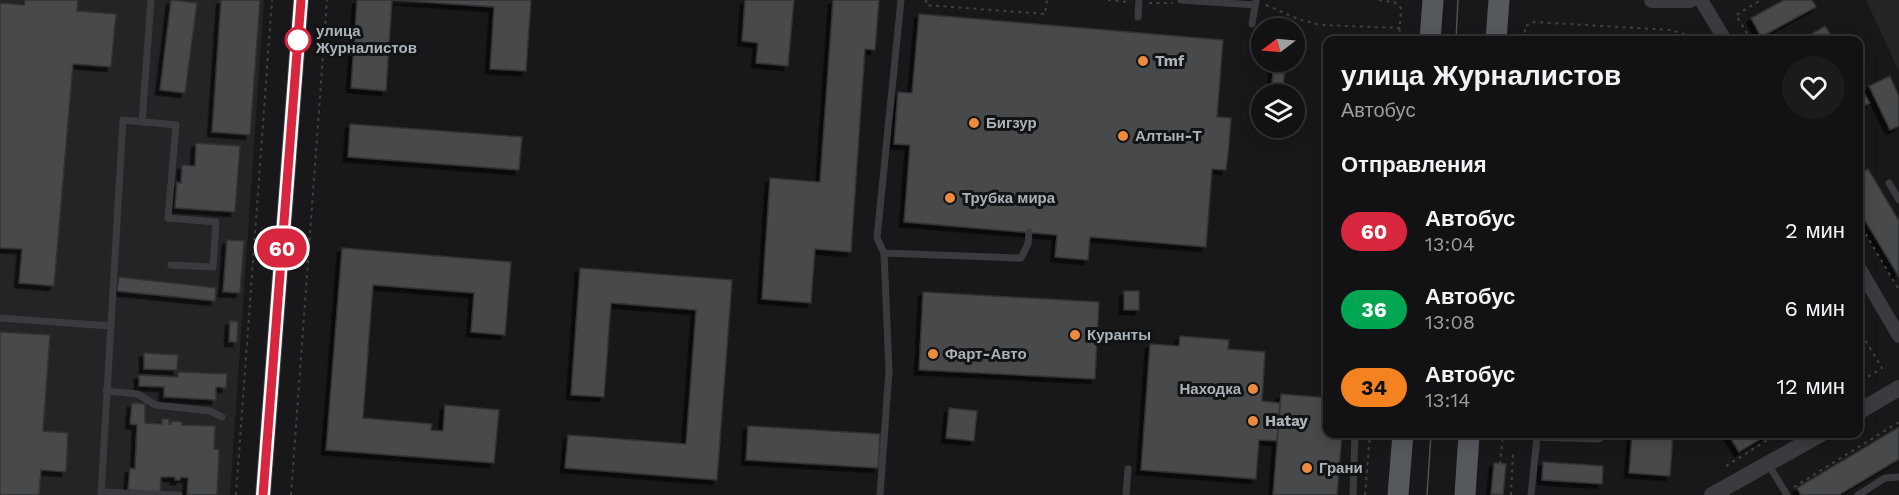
<!DOCTYPE html>
<html lang="ru">
<meta charset="utf-8">
<style>
:root{--surface:#121214;--page:#1b1b1d;--text:#f1f3f6;--muted:#9c9ea0;--line:#313234}
body{margin:0;font-family:"Work Sans",sans-serif;background:var(--page);color:var(--text);height:100vh;display:flex;flex-direction:column;font-size:22px;white-space:nowrap}
*{box-sizing:border-box;margin:0}
p{font-size:20px;color:var(--muted)}
.icon{flex:none;width:33px;height:33px;fill:none;stroke:currentColor;stroke-width:2;stroke-linecap:round;stroke-linejoin:round}
.map{position:relative;flex:1;overflow:hidden}
.details{position:absolute;left:1323px;top:36px;width:540px;height:402px;display:flex;flex-direction:column;background:var(--surface);border-radius:12px;box-shadow:0 3px 15px #0003,0 0 0 2px var(--line)}
.details>*{flex:none}
.badge{padding:0 12px;border-radius:20px;font-size:21px;line-height:39px}
.needle{width:39px;rotate:254deg}
.buttons{position:absolute;left:1251px;top:18px;display:grid;gap:12px}
.buttons a{display:grid;place-items:center;width:54px;height:54px;border-radius:50%;background:var(--surface);box-shadow:0 3px 15px #0003,0 0 0 2px var(--line);font-size:30px}
.map>.badge{position:absolute;translate:-50% -50%;box-shadow:0 0 0 3px #fff}
h2{padding:0 18px;font-size:22px;line-height:54px}
.round{display:grid;place-items:center;flex:none;width:63px;height:63px;border-radius:32px;background:var(--page)}
.head{display:flex;align-items:center;justify-content:space-between;height:102px;padding:0 18px}
h1{font-size:28px;font-weight:600;line-height:45px}
ul{padding:0;list-style:none}
li{display:flex;align-items:center;gap:18px;height:78px;padding:0 18px}
li div{flex:1}
li b{display:block;font-size:22px}
li em{font-style:normal}
li .badge{min-width:66px;font-weight:700;text-align:center}
.map>svg:first-child{display:block}
.built{fill:#242426}
.building{fill:#47494c;stroke:#323235;stroke-width:1.5;filter:url(#shadow)}
.lines{fill:none;stroke-linecap:round;stroke-linejoin:round}
.path{stroke:#3f4245;stroke-width:2;stroke-dasharray:3 4.5;stroke-linecap:butt}
.service{stroke:#393b3e;stroke-width:7}
.minor{stroke:#393b3e;stroke-width:14}
.tertiary{stroke:#393b3e;stroke-width:16}
.primary{stroke:#55585d;stroke-width:21}
.tram{stroke:#4e5155;stroke-width:1.5}
.line-casing{stroke:#fff;stroke-width:14}
.line{stroke:#d7263d;stroke-width:9}
.stop-dot{fill:#fff;stroke:#d7263d;stroke-width:3}
.poi-dot{fill:#ec8b3d;stroke:#121315;stroke-width:2}
.labels{text-anchor:middle;stroke-width:6;stroke-linejoin:round;paint-order:stroke}
.stop-label{font-size:15px;font-weight:bold;fill:#aab2b9;stroke:#121315;text-anchor:start}
.poi-label{font-size:15px;font-weight:bold;fill:#aab2b9;stroke:#121315;text-anchor:start}
</style>
<div class="map">
<svg width="1899" height="495" viewBox="0 0 1899 495">
<defs>
<filter id="shadow"><feDropShadow dx="-4.5" dy="4.5" stdDeviation="0" flood-color="#0009"/></filter>
</defs>
<rect width="100%" height="100%" fill="#18181a"/>
<g class="built">
<polygon points="0,0 264,0 230,495 0,495"/>
<polygon points="1866,0 1899,0 1899,72"/>
</g>
<g class="building">
<polygon points="25,0 78,0 77,11 116,14 111,67 73,64 54,286 19,283 22,249 0,248 0,3 24,5"/>
<polygon points="171,0 197,3 185,93 160,90"/>
<polygon points="221,0 260,0 250,135 212,132"/>
<polygon points="357,0 531,0 526,71 490,69 494,7 392,0 386,91 351,88"/>
<polygon points="745,0 794,0 788,66 756,63 758,43 742,41"/>
<polygon points="833,0 879,0 875,50 865,49 851,252 815,249 811,303 762,299 770,178 820,182"/>
<polygon points="1784,0 1812,0 1816,7 1761,37 1751,18"/>
<polygon points="919,14 1223,40 1217,117 1231,118 1229,145 1226,170 1212,169 1206,247 1090,237 1088,260 1055,257 1057,235 904,222 910,145 894,144 898,92 912,93"/>
<polygon points="1825,26 1834,40 1802,40"/>
<polygon points="1274,62 1285,62 1283,94 1271,94"/>
<polygon points="1890,76 1899,97 1899,126 1890,130 1869,86"/>
<polygon points="1858,83 1870,103 1858,109"/>
<polygon points="350,124 522,137 519,170 348,157"/>
<polygon points="196,143 240,146 235,212 175,208 177,182 181,183 182,165 195,166"/>
<polygon points="1868,169 1899,221 1899,277 1858,209 1858,175"/>
<polygon points="227,240 244,241 240,293 223,292"/>
<polygon points="342,248 511,262 505,335 471,332 474,293 373,285 363,418 432,424 431,430 443,431 445,405 499,410 494,463 326,450"/>
<polygon points="580,268 732,280 717,480 565,468 568,435 686,444 696,310 611,303 604,397 571,395"/>
<polygon points="119,277 216,288 215,301 117,291"/>
<rect x="1124" y="291" width="15" height="19"/>
<polygon points="923,292 1099,302 1095,379 919,370"/>
<polygon points="230,321 238,322 237,342 229,342"/>
<polygon points="0,332 50,335 43,431 68,433 66,472 41,470 39,495 0,495"/>
<polygon points="1180,336 1229,340 1228,349 1265,352 1262,401 1280,403 1277,441 1259,440 1256,479 1141,470 1150,344 1179,346"/>
<polygon points="144,353 178,355 177,370 144,369"/>
<polygon points="178,372 227,374 226,388 216,387 216,400 164,397 164,387 139,386 139,375 178,377"/>
<polygon points="1281,394 1328,398 1328,434 1342,434 1337,495 1273,495"/>
<polygon points="132,403 145,404 145,423 162,424 162,419 169,419 169,424 171,424 172,421 182,422 182,425 215,426 214,449 219,450 217,495 187,495 188,478 181,477 180,480 175,480 175,477 161,477 160,492 128,490 130,468 135,469 137,425 130,424"/>
<polygon points="949,408 977,411 974,441 946,438"/>
<polygon points="748,426 880,434 878,468 746,460"/>
<polygon points="1899,427 1899,459 1839,495 1801,495 1797,488"/>
<polygon points="1632,434 1673,434 1670,476 1629,473"/>
<polygon points="1728,434 1769,434 1739,452"/>
<polygon points="1543,462 1603,466 1602,484 1542,480"/>
<polygon points="1494,463 1506,464 1503,495 1491,494"/>
</g>
<g class="lines">
<g class="path">
<polyline points="926,0 926,5 1045,14 1047,0"/>
<polyline points="1108,0 1128,2"/>
<polyline points="1379,0 1394,2 1401,8 1399,40"/>
<polyline points="1149,3 1173,3"/>
<polyline points="1266,5 1298,19 1321,25 1400,28"/>
<polyline points="1525,40 1525,26 1534,22 1671,30 1687,35 1690,40"/>
<polyline points="1751,40 1736,15 1761,0"/>
<polyline points="1858,221 1899,290"/>
<polyline points="1858,328 1882,368 1858,383"/>
<polyline points="1500,464 1503,434"/>
<polyline points="1726,466 1777,434"/>
<polyline points="1794,487 1899,422"/>
<polyline points="236,495 272,0"/>
<polyline points="291,495 327,0"/>
<polyline points="1365,495 1370,434"/>
<polyline points="1511,495 1513,452"/>
</g>
<g class="service">
<polyline points="1181,0 1255,5"/>
<polyline points="1138,17 1139,0"/>
<polyline points="1252,24 1256,0"/>
<polyline points="142,122 151,0"/>
<polyline points="1889,183 1899,200"/>
<polyline points="884,253 1021,258 1028,244 1029,232"/>
<polyline points="0,318 110,326"/>
<polyline points="106,391 138,394 155,405 210,411 222,417"/>
<polyline points="1768,464 1787,495"/>
<polyline points="101,492 179,495"/>
<polyline points="101,495 123,120 176,125 168,218 216,222 213,267 171,265"/>
<polyline points="880,495 889,371 884,253 877,238 901,0"/>
<polyline points="1126,495 1128,469"/>
<polyline points="1353,495 1355,434"/>
<polyline points="1531,495 1537,437 1599,439 1604,434"/>
<polyline points="1858,495 1885,478 1899,477"/>
</g>
<g class="minor">
<polyline points="1701,0 1725,40"/>
<polyline points="1858,266 1899,336"/>
</g>
<g class="tertiary">
<polyline points="1652,0 1690,0"/>
<polyline points="1858,412 1899,388"/>
<polyline points="263,495 301,0"/>
<polyline points="1712,495 1821,434"/>
</g>
<g class="primary">
<polyline points="1430,40 1433,0"/>
<polyline points="1496,40 1499,0"/>
<polyline points="1398,495 1403,434"/>
<polyline points="1465,495 1469,434"/>
</g>
<g class="tram">
<polyline points="1456,40 1458,0"/>
<polyline points="1427,495 1431,434"/>
</g>
</g>
<g class="lines">
<g class="line-casing">
<polyline id="line" points="263,495 301,0"/>
</g>
<use href="#line" class="line"/>
</g>
<circle class="stop-dot" cx="298" cy="40" r="12"/>
<g class="poi-dot">
<circle cx="1143" cy="61" r="6"/>
<circle cx="974" cy="123" r="6"/>
<circle cx="1123" cy="136" r="6"/>
<circle cx="950" cy="198" r="6"/>
<circle cx="1075" cy="335" r="6"/>
<circle cx="933" cy="354" r="6"/>
<circle cx="1253" cy="389" r="6"/>
<circle cx="1253" cy="421" r="6"/>
<circle cx="1307" cy="468" r="6"/>
</g>
<g class="labels">
<g class="stop-label">
<text x="316" y="36">улица<tspan x="316" dy="17">Журналистов</tspan></text>
</g>
<g class="poi-label">
<text x="1155" y="66">Tmf</text>
<text x="986" y="128">Бигзур</text>
<text x="1135" y="141">Алтын-Т</text>
<text x="962" y="203">Трубка мира</text>
<text x="1087" y="340">Куранты</text>
<text x="945" y="359">Фарт-Авто</text>
<text x="1241" y="394" text-anchor="end">Находка</text>
<text x="1265" y="426">Hatay</text>
<text x="1319" y="473">Грани</text>
</g>
</g>
</svg>
<div class="buttons">
<a><svg class="needle" viewBox="-14 -14 28 28"><path d="M0-13l5 13h-10z" fill="#e53935"/><path d="M0 13l5-13h-10z" fill="#9c9ea0"/></svg></a>
<a><svg class="icon" aria-label="layers" viewBox="0 0 24 24"><path d="M12 4l9 5-9 5-9-5zM3 14l9 5 9-5"/></svg></a>
</div>
<b class="badge" style="left:282px;top:248px;background:#d7263d;color:#fff">60</b>
<section class="details">
<div class="head"><div><h1>улица Журналистов</h1><p>Автобус</p></div><a class="round"><svg class="icon" aria-label="heart" viewBox="0 0 24 24"><path d="M12 20l-8-8c-3-5 5-10 8-4 3-6 11-1 8 4z"/></svg></a></div>
<h2>Отправления</h2>
<ul>
<li><span class="badge" style="background:#d7263d;color:#fff">60</span><div><b>Автобус</b><p>13:04</p></div><em>2 мин</em></li>
<li><span class="badge" style="background:#00a651;color:#fff">36</span><div><b>Автобус</b><p>13:08</p></div><em>6 мин</em></li>
<li><span class="badge" style="background:#f58220;color:#111">34</span><div><b>Автобус</b><p>13:14</p></div><em>12 мин</em></li>
</ul>
</section>
</div>
